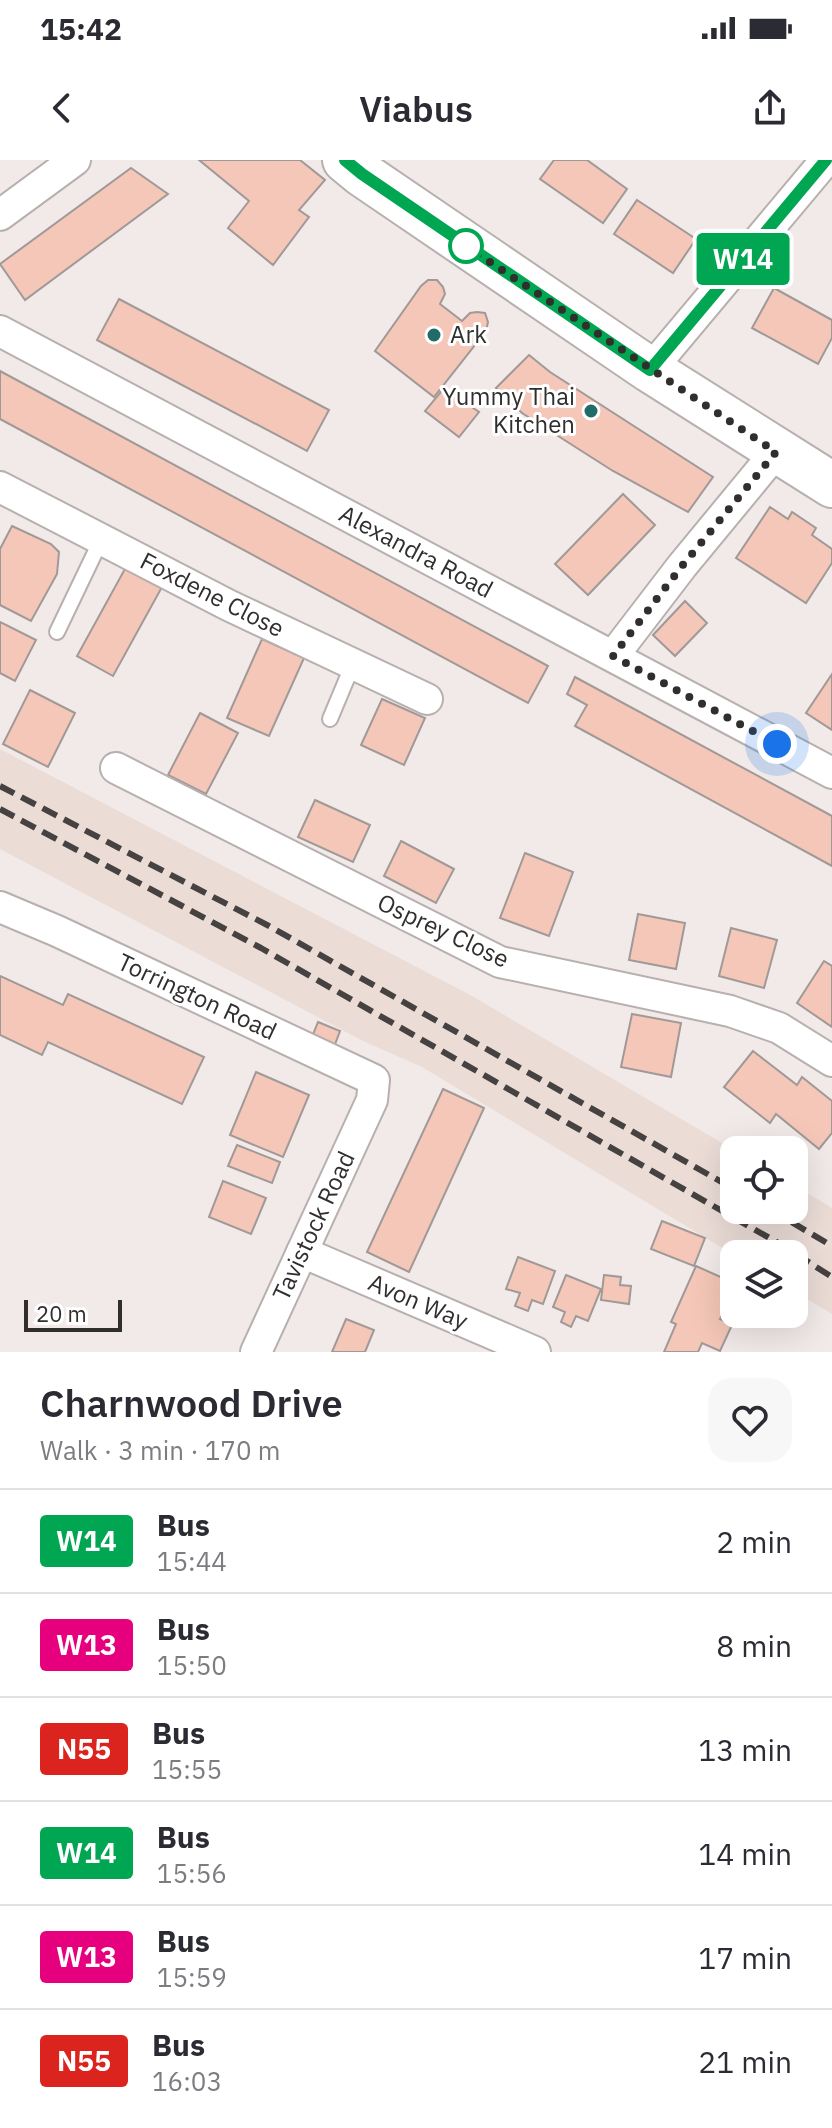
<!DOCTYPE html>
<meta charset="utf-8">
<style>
:root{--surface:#fff;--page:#f7f7f7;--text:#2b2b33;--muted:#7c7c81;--line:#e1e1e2}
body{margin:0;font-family:"IBM Plex Sans",sans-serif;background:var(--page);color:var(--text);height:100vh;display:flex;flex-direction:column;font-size:30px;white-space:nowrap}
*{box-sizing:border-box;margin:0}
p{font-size:26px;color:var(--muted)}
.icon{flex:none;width:44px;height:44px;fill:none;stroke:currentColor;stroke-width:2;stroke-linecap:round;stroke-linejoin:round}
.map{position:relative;height:1192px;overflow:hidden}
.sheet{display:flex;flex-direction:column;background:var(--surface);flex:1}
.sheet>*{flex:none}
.badge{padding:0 16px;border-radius:6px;font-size:28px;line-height:52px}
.buttons{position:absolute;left:720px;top:976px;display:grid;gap:16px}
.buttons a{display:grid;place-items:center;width:88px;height:88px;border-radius:16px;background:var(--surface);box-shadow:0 8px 32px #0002;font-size:40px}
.scale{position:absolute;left:24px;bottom:20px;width:98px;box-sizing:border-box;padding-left:8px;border:4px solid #312e2e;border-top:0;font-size:22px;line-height:28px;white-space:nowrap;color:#312e2e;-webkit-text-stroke:6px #fff;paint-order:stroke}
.you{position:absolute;width:40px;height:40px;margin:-20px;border:6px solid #fff;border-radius:50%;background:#1a73e8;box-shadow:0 0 0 12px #1a73e833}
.map>.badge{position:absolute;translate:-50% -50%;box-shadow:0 0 0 4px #fff}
.round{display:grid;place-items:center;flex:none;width:84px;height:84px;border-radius:24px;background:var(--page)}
.overview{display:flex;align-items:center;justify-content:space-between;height:136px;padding:0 40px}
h1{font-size:38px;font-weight:600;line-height:60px}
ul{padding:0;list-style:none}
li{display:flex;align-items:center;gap:24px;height:104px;padding:0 40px;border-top:2px solid var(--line)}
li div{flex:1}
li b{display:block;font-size:30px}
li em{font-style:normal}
li .badge{min-width:88px;font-weight:700;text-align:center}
.status{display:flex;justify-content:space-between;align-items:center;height:56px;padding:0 40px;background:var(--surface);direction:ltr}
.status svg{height:22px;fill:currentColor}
header{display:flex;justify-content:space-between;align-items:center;height:104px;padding:0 40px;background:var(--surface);font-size:36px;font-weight:600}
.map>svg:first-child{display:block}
.built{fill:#ebdcd6}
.building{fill:#f4c7b8;stroke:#a09997;stroke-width:2}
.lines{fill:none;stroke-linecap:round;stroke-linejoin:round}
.lane-casing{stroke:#b7b0ae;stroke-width:18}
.street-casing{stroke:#b7b0ae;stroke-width:34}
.primary-casing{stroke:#b7b0ae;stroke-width:48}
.lane{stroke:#fff;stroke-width:14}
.street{stroke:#fff;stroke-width:30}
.primary{stroke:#fff;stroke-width:44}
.rail{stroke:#454241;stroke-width:6;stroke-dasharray:16 8;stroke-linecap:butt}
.line-casing{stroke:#fff;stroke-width:18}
.line{stroke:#00a651;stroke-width:12}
.walk{stroke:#312e2e;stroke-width:8;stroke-dasharray:0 14.4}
.stop-dot{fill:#fff;stroke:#00a651;stroke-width:4}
.poi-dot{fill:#226c68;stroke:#fff;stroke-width:3}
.labels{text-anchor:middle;stroke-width:6;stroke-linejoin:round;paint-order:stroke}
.poi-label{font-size:24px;fill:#312e2e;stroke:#fff;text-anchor:start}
.street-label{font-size:24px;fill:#312e2e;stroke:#fff}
</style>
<div class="status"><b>15:42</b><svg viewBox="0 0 49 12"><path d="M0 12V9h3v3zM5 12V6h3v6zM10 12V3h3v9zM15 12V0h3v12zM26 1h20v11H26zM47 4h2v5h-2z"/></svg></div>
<header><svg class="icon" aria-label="back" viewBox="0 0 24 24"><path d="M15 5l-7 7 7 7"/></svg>Viabus<svg class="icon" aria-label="share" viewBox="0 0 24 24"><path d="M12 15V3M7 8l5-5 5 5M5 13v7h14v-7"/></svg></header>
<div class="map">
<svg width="832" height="1192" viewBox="0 0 832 1192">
<rect width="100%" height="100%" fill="#f2eae8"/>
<polygon class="built" points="0,589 472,836 734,990 734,1050 794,1050 794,1025 832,1048 832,1154 794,1131 794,1094 734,1095 422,907 363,881 0,689"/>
<g class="building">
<polygon points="199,0 300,0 325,20 299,50 309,57 273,105 228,68 249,41"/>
<polygon points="554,0 587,0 627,29 603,63 540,19"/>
<polygon points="131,8 168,34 25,140 0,104"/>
<polygon points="637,40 696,79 673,113 614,74"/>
<polygon points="428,120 437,120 443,127 445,134 440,144 462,161 470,153 477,152 485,153 488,162 486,171 434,237 375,191 421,126"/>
<polygon points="774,128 832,160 832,178 818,204 752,168"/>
<polygon points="119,139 329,250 307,291 97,180"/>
<polygon points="529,195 550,212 713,317 688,352 613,311 522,253 496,228"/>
<polygon points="0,211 548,506 528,543 0,259"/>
<polygon points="444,228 479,252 459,277 425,251"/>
<polygon points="623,334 655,365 588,435 555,404"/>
<polygon points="770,347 788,359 792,352 816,368 812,375 832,389 832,403 806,443 736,398"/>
<polygon points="12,366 51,384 59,392 57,414 31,461 0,445 0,389"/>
<polygon points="126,407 162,427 113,516 77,496"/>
<polygon points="685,441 707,463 675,496 653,475"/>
<polygon points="0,462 36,480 15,521 0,513"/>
<polygon points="262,479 304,498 269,576 227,558"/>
<polygon points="832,514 832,570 806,553"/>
<polygon points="575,517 832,656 832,706 575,566 587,545 567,534"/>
<polygon points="30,530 75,553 48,607 3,584"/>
<polygon points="382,539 425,558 404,605 361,585"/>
<polygon points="200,553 238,573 206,634 168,615"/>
<polygon points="315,640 370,665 353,702 298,677"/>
<polygon points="401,681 454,709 436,743 384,716"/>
<polygon points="525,693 573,712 549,776 500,758"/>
<polygon points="638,754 685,763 676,809 629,800"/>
<polygon points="731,768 777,780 764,828 719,816"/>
<polygon points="824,801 832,806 832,867 797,843"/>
<polygon points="0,816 63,845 68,834 204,897 182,944 48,882 42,895 0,875"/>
<polygon points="632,854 681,863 671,917 621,907"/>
<polygon points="318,862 340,871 334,887 312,877"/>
<polygon points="753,891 797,925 802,917 832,941 832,973 819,989 776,954 770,963 724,927"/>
<polygon points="256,912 309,935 283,997 230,975"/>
<polygon points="443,929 484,948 409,1112 367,1092"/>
<polygon points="237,985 280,1002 272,1023 228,1006"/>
<polygon points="223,1021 266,1038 251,1074 209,1057"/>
<polygon points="662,1061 705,1078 694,1106 651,1089"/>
<polygon points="518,1097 555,1111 543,1144 532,1140 528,1151 515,1146 520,1133 506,1129"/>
<polygon points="696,1106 734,1123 734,1130 720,1159 732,1165 720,1191 702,1183 698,1192 664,1192 676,1164 671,1162"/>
<polygon points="566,1115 601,1129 588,1161 576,1156 571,1167 561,1162 565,1152 553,1147"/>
<polygon points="604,1115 621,1117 620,1125 631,1126 629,1144 601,1140"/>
<polygon points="346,1159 374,1170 365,1192 332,1192"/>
</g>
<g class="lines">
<g class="lane-casing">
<g id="lane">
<polyline points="57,472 101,380"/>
<polyline points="330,559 353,504"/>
</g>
</g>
<g class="street-casing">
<g id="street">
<polyline points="0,55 75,0"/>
<polyline points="0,171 832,613"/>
<polyline points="650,210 826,0"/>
<polyline points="0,327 228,445 427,539"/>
<polyline points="613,496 682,406 776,292"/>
<polyline points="116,608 500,802 730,851 779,868 832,901"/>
<polyline points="0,747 57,771 374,920 372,940 256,1192"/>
<polyline points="302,1092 535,1192"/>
</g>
</g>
<g class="primary-casing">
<polyline id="primary" points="345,0 362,14 650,210 832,325"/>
</g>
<use href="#lane" class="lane"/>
<use href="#street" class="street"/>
<use href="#primary" class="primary"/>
<g class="rail">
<polyline points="0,626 269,766 734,1029"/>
<polyline points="0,649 261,788 780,1084 832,1117"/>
<polyline points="771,1050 832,1086"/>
</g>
</g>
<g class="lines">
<g class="line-casing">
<polyline id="line" points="345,0 362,14 650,210 826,0"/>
</g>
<use href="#line" class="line"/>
<polyline class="walk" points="466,86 776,292 682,406 613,496 777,584"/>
</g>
<circle class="stop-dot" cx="466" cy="86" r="16"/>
<g class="poi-dot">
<circle cx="434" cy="175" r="8"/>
<circle cx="591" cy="251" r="8"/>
</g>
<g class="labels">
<g class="poi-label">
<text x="450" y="183">Ark</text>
<text x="575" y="245" text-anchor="end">Yummy Thai<tspan x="575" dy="28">Kitchen</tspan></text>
</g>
<g class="street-label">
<text transform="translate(416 392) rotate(28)" y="8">Alexandra Road</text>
<text transform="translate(212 435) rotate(27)" y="8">Foxdene Close</text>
<text transform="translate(443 771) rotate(25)" y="8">Osprey Close</text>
<text transform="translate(197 837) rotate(25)" y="8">Torrington Road</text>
<text transform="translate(314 1066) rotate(-65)" y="8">Tavistock Road</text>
<text transform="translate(418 1142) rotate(23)" y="8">Avon Way</text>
</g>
</g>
</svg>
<div class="buttons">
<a><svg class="icon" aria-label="locate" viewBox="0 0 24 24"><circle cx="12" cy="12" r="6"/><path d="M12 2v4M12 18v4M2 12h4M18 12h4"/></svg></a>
<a><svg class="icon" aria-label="layers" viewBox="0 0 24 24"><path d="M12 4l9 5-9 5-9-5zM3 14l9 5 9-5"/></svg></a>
</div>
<div class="scale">20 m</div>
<div class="you" style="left:777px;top:584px"></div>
<b class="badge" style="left:743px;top:99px;background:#00a651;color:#fff">W14</b>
</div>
<section class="sheet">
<div class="overview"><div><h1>Charnwood Drive</h1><p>Walk · 3 min · 170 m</p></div><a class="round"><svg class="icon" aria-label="heart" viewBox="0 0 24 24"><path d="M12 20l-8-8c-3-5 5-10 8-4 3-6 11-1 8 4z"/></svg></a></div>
<ul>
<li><span class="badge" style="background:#00a651;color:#fff">W14</span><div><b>Bus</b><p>15:44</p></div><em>2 min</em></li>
<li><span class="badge" style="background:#e6007e;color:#fff">W13</span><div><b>Bus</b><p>15:50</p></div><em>8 min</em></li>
<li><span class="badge" style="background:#dc241f;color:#fff">N55</span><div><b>Bus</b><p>15:55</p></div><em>13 min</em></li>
<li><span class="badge" style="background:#00a651;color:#fff">W14</span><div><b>Bus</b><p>15:56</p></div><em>14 min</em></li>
<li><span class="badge" style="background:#e6007e;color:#fff">W13</span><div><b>Bus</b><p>15:59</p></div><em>17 min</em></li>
<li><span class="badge" style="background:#dc241f;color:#fff">N55</span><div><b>Bus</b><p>16:03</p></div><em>21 min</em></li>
</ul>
</section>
